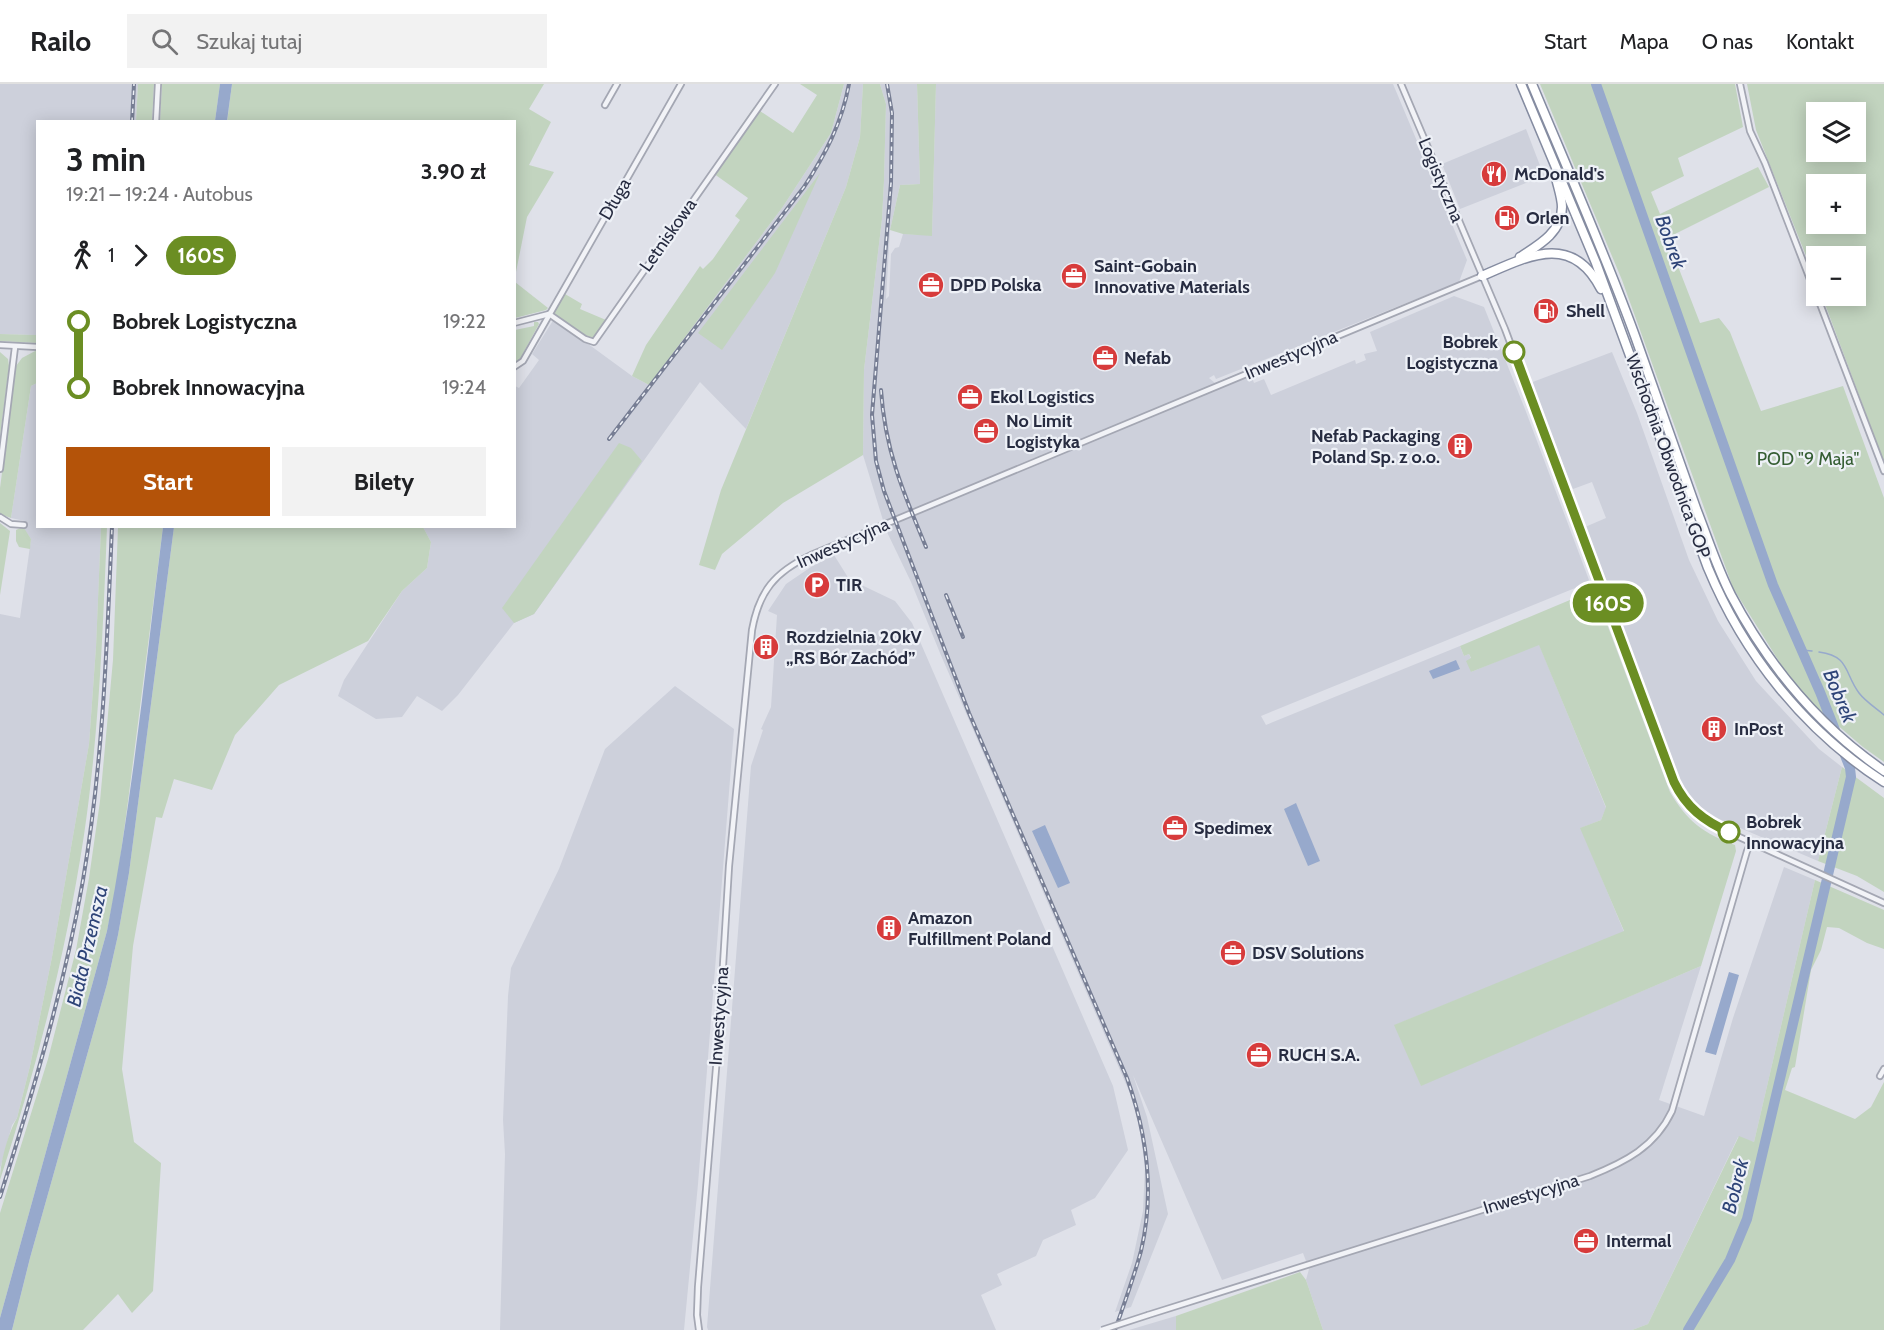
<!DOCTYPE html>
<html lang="pl">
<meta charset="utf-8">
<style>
:root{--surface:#fff;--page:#f2f2f2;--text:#202124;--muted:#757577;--line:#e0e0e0;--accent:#b45309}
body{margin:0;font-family:Cabin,sans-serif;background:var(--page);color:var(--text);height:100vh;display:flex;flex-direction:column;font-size:22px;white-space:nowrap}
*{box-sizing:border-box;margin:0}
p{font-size:20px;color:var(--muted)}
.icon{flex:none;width:33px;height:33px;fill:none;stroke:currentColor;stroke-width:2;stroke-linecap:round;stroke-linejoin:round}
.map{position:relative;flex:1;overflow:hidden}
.panel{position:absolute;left:36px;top:36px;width:480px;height:408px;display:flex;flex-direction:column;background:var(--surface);border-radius:0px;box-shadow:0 3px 15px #0003}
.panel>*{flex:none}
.badge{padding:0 12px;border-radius:20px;font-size:21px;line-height:39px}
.buttons{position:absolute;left:1806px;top:18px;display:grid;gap:12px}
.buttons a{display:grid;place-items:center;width:60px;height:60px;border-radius:0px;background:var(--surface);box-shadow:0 3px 15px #0003;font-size:30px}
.map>.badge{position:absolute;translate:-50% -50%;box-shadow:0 0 0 3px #fff}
.legs{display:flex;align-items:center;gap:9px;height:66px;padding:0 30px;font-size:20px}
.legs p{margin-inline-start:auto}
.headline{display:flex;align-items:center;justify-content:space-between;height:102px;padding:0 30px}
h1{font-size:33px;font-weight:700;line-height:45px}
.button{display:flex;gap:12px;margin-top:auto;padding:12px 30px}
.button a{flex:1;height:69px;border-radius:0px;background:var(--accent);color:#fff;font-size:24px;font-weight:700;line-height:69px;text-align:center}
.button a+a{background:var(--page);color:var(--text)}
ul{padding:0 30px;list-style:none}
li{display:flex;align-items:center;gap:21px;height:66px;font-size:22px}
li i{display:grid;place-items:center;width:9px;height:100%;margin:0 8px;background:currentColor}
li i::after{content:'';width:15px;height:15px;margin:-8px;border:4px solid;border-radius:50%;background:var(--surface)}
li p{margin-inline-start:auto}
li:first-child i{background:linear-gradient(#0000 50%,currentColor 0)}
li:last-child i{background:linear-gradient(currentColor 50%,#0000 0)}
header{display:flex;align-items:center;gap:36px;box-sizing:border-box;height:84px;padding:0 30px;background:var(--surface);border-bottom:2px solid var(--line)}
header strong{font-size:28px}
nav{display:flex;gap:33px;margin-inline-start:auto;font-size:21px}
.search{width:420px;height:54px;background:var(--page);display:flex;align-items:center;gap:15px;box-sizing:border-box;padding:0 21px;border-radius:0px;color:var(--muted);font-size:22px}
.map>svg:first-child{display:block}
.built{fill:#cdd0db}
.green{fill:#c2d4bf;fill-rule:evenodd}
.water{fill:#97a9cc}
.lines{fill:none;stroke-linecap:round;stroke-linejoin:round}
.stream{stroke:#97a9cc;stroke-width:1.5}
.river{stroke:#97a9cc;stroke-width:10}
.minor-casing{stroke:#a4a7b3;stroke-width:8}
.motorway-casing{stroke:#858ca1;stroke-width:11}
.minor{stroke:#f2f3f7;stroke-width:4.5}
.motorway{stroke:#fff;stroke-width:8}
.rail-casing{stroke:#777e94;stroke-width:4}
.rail{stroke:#eef1f7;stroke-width:1.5;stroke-dasharray:4.5;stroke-linecap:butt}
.minor-bridge-casing{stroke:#a4a7b3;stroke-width:8;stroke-linecap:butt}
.minor-bridge{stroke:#f2f3f7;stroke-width:4.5}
.line-1-casing{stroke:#fff;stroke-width:14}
.line-1{stroke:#6b8e23;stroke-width:9}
.stop-1-dot{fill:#fff;stroke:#6b8e23;stroke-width:3}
.labels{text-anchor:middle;stroke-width:4.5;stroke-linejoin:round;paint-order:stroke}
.poi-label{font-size:18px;font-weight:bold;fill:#272c41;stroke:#eef1f7;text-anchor:start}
.street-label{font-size:18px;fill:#272c41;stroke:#eef1f7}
.stop-label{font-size:18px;font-weight:bold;fill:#272c41;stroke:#eef1f7;text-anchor:end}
.park-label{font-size:18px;fill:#355e33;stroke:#eef1f7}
.water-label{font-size:20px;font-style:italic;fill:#2e4478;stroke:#eef1f7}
</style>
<header>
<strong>Railo</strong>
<div class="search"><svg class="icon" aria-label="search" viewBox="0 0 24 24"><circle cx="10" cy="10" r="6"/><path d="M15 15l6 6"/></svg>Szukaj tutaj</div>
<nav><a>Start</a><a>Mapa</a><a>O nas</a><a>Kontakt</a></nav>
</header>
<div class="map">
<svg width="1884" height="1246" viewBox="0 0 1884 1246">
<rect width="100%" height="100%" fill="#dfe1e9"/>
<g class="built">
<polygon points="0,0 138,0 136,37 38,38 37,251 0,250"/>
<polygon points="844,0 863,0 860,53 846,103 746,345 700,298 534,530 514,539 458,611 442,627 417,612 402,633 376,635 338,612 344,596 402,507 427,484 431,458 423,443 514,442 515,302 519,304 539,276 532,270 554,235 632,292 649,301 782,124 831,49"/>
<polygon points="880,0 917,0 920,100 900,101 890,146 886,215 889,212 891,170 895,164 899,163 903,150 932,151 936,0 1393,0 1467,176 1459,198 1216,295 1214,291 1209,294 1215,299 1249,285 1254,299 1264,295 1271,311 1355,276 1356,280 1366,276 1364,270 1377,267 1370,248 1454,212 1484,223 1525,325 1589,496 1585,500 1261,632 1266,641 1460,562 1464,572 1469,570 1471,575 1471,588 1539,560 1606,724 1601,736 1581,744 1624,848 1395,941 1421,1001 1701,882 1659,1016 1704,1032 1733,934 1784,783 1815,796 1754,1058 1738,1053 1648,1240 1632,1246 1323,1246 1306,1196 1309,1185 1303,1169 1222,1196 1133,991 1147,1033 1168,1130 1131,1223 1115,1228 1132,1179 1143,1127 1145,1082 1139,1041 1132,1014 940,569 911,498 886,446 863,371 864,286 882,135 884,97 886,20"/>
<polygon points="1526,45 1544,92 1460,125 1442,80"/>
<polygon points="1612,268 1637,329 1689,476 1718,537 1756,597 1819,665 1842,683 1818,777 1719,735 1695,720 1678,694 1585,443 1606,434 1592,398 1573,405 1530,299"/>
<polygon points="37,299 38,442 101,443 96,563 89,660 52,873 30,982 17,1034 12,1041 0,1085 0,530 20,534 31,455 24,445 25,437 11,434 31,302"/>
<polygon points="834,471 849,495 895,517 912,539 1113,1002 1128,1066 1095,1114 1071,1126 1076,1141 1043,1156 1036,1172 997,1190 1002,1201 981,1211 996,1246 708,1246 707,1243 751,682 763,646 761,645 771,623 777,531 768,527 786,500 811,483"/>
<polygon points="675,602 734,645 698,1100 684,1246 500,1246 505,1070 503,1036 508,912 511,884 559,785 605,665"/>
<polygon points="1176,1232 1176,1246 1129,1246"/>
</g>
<g class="green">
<polygon points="138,0 154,0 152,37 136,37"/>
<polygon points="162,0 220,0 215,37 160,37"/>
<polygon points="232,0 544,0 529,25 551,38 529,81 554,88 527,133 515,193 514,38 227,38"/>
<polygon points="800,0 844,0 831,49 782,124 649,301 632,292 646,261 700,182 703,185 713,175 740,136 735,132 748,114 710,87 754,23 793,49 817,11"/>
<polygon points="863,0 880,0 886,20 884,97 882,135 864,286 863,371 783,419 722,470 715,486 699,481 721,406 846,103 860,53"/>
<polygon points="917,0 936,0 932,152 903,150 890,146 900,101 920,100"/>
<polygon points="1540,0 1735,0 1743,43 1678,74 1684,92 1651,108 1660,130 1758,83 1769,103 1667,154 1700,239 1719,234 1730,248 1761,327 1843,302 1884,414 1884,678 1863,663 1815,622 1785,587 1733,504 1622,196"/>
<path d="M1747 0H1884V378L1822 212H1856V172H1816V197L1756 46ZM1856 28V68H1816V28ZM1856 100V140H1816V100Z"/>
<polygon points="820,89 775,189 722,266 698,249"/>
<polygon points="515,198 548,224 546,226 515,234"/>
<polygon points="565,210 582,220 580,225 606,236 594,254 586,253 553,229"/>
<polygon points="534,238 538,238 539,240 520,275 515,278 515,246 534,242"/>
<polygon points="0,250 37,251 37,259 0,257"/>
<polygon points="37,266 37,299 31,302 11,434 0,430 0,404 16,282 22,274"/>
<polygon points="0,268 8,275 9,282 0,352"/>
<polygon points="619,359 631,364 642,377 534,530 514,539 502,524"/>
<polygon points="0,439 10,447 0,511"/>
<path d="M101 443H107C103 546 99 649 84 751 66 869 37 983 0 1096 0 1079 8 1049 17 1034L30 982 52 873 89 660 96 563Z"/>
<polygon points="118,443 163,443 127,725 117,797 107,847 0,1234 0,1129 48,975 76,866 89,794 100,717 113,576"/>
<polygon points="174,443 423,443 431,458 427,484 402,507 368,557 279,601 235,651 212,706 174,695 162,734 156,733 133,862 122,985 134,1058 161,1079 153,1207 132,1229 118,1210 83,1246 12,1246 30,1174 107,900 118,851 129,789"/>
<polygon points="20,444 24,444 31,455 30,465 19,463 16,457 16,446"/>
<path d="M1589 508H1595L1670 708C1686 736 1704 750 1735 761L1736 767 1701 882 1421 1002 1394 941 1624 847 1580 744 1601 736 1606 723 1539 561 1471 588 1466 577 1471 574 1469 570 1464 572 1460 562Z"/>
<polygon points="1842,683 1884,714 1884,808 1857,792 1818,777"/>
<polygon points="1815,796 1884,826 1884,865 1867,859 1839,844 1827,843 1821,866 1811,886 1795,983 1792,984 1785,1006 1855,1035 1871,1023 1884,998 1884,1246 1632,1246 1648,1240 1739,1052 1754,1058"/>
<polygon points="1300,1188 1306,1196 1323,1246 1176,1246 1176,1232"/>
</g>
<g class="water">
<polygon points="220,0 232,0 227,37 215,37"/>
<path d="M163 443H174L129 789 118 851 107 900 30 1174 12 1246H0V1234L107 847C133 713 146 577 163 443Z"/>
<polygon points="1456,576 1460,585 1433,595 1429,587"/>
<polygon points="1296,719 1320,777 1308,782 1284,725"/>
<polygon points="1045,741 1070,799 1058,804 1032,747"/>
<polygon points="1729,888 1739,891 1716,971 1705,968"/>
</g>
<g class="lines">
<g class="stream">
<polyline points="1802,566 1812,567"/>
<path d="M1819 568C1850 572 1844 589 1859 609 1866 618 1876 624 1884 631"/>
</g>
<polyline class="river" points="1596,0 1773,501 1820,608 1850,684 1851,693 1747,1135 1730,1176 1688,1246"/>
<g class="minor-casing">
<g id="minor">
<polyline points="1401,0 1505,245 1677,706 1692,725 1713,741 1884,819"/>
<polyline points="1740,0 1750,47 1765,79 1816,211"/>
<polyline points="605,21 617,0"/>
<polyline points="156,38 158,0"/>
<polyline points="1817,212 1884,387"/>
<polyline points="549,230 585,255 594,258 775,0"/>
<polyline points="514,239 549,230"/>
<polyline points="0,261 38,263"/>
<polyline points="514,283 523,277 681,0"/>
<polyline points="0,385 15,263"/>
<polyline points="0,433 11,440 24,441"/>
<polyline points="1880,992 1884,985"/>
<path d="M1148 1231 1590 1092C1625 1078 1655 1063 1672 1027L1747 767 1751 758"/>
<path d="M699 1246 697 1231 698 1203 719 948 729 782 752 546C759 507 775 488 811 471L1482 192"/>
</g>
</g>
<g class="motorway-casing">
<g id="motorway">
<path d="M1521 0 1596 179 1708 484C1744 571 1805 647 1884 698"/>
<path d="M1532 0C1567 84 1604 167 1635 252 1656 310 1676 369 1697 427 1708 455 1717 484 1731 511 1768 581 1818 642 1884 687"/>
<path d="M1520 173C1539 161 1562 148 1562 123 1562 114 1558 103 1556 94"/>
<path d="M1482 192C1528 172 1572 148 1601 205"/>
</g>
</g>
<use href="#minor" class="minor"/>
<use href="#motorway" class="motorway"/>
<g class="rail-casing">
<g id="rail">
<path d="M887 0 892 29 891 99 872 331 876 377 884 407 969 629 1127 994C1147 1050 1155 1108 1141 1167 1134 1193 1124 1220 1115 1246"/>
<polyline points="132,38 134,0"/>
<path d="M881 306C885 366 903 408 926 463"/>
<path d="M609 355 804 103C825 71 842 39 849 0"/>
<polyline points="946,511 963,553"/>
<path d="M0 1113C33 1008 64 904 83 796 103 679 107 561 112 442"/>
</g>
</g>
<use href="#rail" class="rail"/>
<g class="minor-bridge-casing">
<polyline id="minor-bridge" points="1102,1246 1148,1231"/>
</g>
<use href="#minor-bridge" class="minor-bridge"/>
</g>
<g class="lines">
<g class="line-1-casing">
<path id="line-1" d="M1514 268 1674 698C1686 723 1704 737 1729 748"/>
</g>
<use href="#line-1" class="line-1"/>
</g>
<defs>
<g id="restaurant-disc" transform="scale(1.35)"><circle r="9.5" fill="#d73b3b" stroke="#eef1f7"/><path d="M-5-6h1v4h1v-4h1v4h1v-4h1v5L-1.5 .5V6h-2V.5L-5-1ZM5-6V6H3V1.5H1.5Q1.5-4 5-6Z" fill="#fff"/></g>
<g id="fuel-disc" transform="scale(1.35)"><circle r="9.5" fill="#d73b3b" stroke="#eef1f7"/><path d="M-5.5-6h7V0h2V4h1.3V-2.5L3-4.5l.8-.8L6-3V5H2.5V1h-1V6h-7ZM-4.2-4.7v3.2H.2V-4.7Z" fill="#fff"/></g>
<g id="office-disc" transform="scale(1.35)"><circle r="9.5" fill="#d73b3b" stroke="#eef1f7"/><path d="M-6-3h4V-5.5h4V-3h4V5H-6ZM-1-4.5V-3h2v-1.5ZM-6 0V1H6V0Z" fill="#fff"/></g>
<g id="building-disc" transform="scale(1.35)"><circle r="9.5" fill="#d73b3b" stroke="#eef1f7"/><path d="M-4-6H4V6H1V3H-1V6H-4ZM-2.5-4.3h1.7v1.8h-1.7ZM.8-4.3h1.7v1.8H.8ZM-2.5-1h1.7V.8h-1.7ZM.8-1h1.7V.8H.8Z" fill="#fff"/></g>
<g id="parking-disc" transform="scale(1.35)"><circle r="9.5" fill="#d73b3b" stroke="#eef1f7"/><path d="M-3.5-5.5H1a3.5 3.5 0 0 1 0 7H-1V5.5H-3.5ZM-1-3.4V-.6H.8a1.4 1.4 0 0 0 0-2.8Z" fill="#fff"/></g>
</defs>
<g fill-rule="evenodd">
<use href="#restaurant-disc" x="1494" y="90"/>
<use href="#fuel-disc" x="1507" y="134"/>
<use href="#office-disc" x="1074" y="192"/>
<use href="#office-disc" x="931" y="201"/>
<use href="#fuel-disc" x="1546" y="227"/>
<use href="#office-disc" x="1105" y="274"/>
<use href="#office-disc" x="970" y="313"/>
<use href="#office-disc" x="986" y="347"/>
<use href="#building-disc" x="1460" y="362"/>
<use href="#parking-disc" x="817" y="501"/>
<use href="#building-disc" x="766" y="563"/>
<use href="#building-disc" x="1714" y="645"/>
<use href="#office-disc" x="1175" y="744"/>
<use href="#building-disc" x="889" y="844"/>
<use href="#office-disc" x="1233" y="869"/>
<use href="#office-disc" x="1259" y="971"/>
<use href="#office-disc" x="1586" y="1157"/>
</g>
<g class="stop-1-dot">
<circle cx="1514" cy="268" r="10"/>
<circle cx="1729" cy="748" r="10"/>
</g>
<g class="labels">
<g class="poi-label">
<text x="1514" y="96">McDonald's</text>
<text x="1526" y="140">Orlen</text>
<text x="1094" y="188">Saint-Gobain<tspan x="1094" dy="21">Innovative Materials</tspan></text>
<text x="950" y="207">DPD Polska</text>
<text x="1566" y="233">Shell</text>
<text x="1124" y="280">Nefab</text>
<text x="990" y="319">Ekol Logistics</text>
<text x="1006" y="343">No Limit<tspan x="1006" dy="21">Logistyka</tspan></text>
<text x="1440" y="358" text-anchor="end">Nefab Packaging<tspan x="1440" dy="21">Poland Sp. z o.o.</tspan></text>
<text x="836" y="507">TIR</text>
<text x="786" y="559">Rozdzielnia 20kV<tspan x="786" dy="21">„RS Bór Zachód”</tspan></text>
<text x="1734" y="651">InPost</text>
<text x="1194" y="750">Spedimex</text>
<text x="908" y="840">Amazon<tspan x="908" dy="21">Fulfillment Poland</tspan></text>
<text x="1252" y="875">DSV Solutions</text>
<text x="1278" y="977">RUCH S.A.</text>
<text x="1606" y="1163">Intermal</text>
</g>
<g class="street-label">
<text transform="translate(1441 96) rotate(67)" y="6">Logistyczna</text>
<text transform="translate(615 115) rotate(-60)" y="6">Długa</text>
<text transform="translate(668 151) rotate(-55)" y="6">Letniskowa</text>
<text transform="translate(1291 271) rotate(-23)" y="6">Inwestycyjna</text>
<text transform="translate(1668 372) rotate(70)" y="6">Wschodnia Obwodnica GOP</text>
<text transform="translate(843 459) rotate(-24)" y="6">Inwestycyjna</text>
<text transform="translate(719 932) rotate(-86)" y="6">Inwestycyjna</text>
<text transform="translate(1531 1110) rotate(-17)" y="6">Inwestycyjna</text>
</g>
<g class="stop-label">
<text x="1498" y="264">Bobrek<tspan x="1498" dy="21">Logistyczna</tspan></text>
<text x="1746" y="744" text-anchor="start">Bobrek<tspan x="1746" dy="21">Innowacyjna</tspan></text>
</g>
<g class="park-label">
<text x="1808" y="381">POD "9 Maja"</text>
</g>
<g class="water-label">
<text transform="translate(1671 158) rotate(70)" y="7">Bobrek</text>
<text transform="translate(1840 612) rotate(67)" y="7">Bobrek</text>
<text transform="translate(87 862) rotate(-77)" y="7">Biała Przemsza</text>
<text transform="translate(1735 1102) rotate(-76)" y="7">Bobrek</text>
</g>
</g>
</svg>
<div class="buttons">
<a><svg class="icon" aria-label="layers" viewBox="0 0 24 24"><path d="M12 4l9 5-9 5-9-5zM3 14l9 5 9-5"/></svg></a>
<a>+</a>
<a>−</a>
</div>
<b class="badge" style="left:1608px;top:519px;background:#6b8e23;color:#fff">160S</b>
<section class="panel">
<div class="headline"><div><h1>3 min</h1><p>19:21 – 19:24 · Autobus</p></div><b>3.90 zł</b></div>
<div class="legs"><svg class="icon" aria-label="walk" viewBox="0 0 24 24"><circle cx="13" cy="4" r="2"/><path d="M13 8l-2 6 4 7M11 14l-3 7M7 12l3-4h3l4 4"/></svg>1<svg class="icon" aria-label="forward" viewBox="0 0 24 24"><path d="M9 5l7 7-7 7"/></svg><b class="badge" style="background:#6b8e23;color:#fff">160S</b></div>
<ul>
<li><i style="color:#6b8e23"></i><b>Bobrek Logistyczna</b><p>19:22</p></li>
<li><i style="color:#6b8e23"></i><b>Bobrek Innowacyjna</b><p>19:24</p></li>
</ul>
<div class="button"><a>Start</a><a>Bilety</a></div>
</section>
</div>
